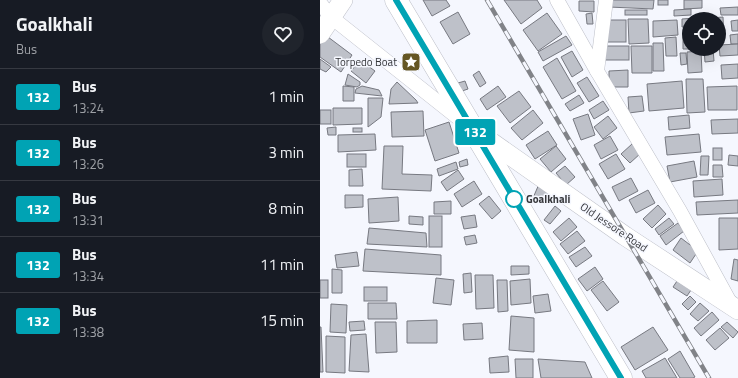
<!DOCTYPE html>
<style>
:root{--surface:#171b24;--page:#20242c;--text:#f1f3f6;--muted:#9ea1a6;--line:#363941}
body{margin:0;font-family:"Titillium Web",sans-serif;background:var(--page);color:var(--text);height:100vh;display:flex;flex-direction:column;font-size:15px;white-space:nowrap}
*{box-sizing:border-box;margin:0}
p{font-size:13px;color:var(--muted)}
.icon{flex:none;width:22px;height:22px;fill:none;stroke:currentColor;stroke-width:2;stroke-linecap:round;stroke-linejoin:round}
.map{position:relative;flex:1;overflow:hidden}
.side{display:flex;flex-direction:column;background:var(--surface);width:320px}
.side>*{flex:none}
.badge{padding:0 8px;border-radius:3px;font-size:14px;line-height:26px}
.tools{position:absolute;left:362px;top:12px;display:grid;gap:8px}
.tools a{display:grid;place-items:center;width:44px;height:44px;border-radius:50%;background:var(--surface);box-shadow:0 4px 16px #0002;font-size:20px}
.map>.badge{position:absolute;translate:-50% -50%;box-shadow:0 0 0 2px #fff}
.round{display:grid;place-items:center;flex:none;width:42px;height:42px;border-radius:21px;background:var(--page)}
.overview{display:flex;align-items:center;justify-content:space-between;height:68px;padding:0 16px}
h1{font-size:19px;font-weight:700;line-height:30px}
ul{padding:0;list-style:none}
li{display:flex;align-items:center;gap:12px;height:56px;padding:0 16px;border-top:1px solid var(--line)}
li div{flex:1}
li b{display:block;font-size:15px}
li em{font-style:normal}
li .badge{min-width:44px;font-weight:700;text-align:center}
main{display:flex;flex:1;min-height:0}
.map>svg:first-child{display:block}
.building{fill:#bec1c9;stroke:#777981}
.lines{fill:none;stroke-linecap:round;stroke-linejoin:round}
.street-casing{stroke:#bdbfc8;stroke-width:15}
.secondary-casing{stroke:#bdbfc8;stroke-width:20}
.highway-casing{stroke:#bdbfc8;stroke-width:23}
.street{stroke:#fff;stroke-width:14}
.secondary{stroke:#fff;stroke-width:19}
.highway{stroke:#fff;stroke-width:22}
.rail-casing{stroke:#818388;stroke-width:4.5}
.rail{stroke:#f5f7fe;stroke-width:3;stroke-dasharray:9;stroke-linecap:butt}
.line-casing{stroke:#fff;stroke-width:9}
.line{stroke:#00a3b4;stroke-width:6}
.stop-dot{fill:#fff;stroke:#00a3b4;stroke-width:2}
.labels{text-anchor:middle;stroke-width:3;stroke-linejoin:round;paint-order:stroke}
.poi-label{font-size:11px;fill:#36373b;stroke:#f5f7fe;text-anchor:end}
.stop-label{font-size:11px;font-weight:bold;fill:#36373b;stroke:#f5f7fe;text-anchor:start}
.street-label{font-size:11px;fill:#36373b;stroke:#f5f7fe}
</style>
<main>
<section class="side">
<div class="overview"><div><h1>Goalkhali</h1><p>Bus</p></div><a class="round"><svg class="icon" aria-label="heart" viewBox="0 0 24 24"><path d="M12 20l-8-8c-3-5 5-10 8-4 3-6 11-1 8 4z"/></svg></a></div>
<ul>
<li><span class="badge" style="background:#00a3b4;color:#fff">132</span><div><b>Bus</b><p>13:24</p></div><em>1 min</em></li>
<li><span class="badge" style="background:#00a3b4;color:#fff">132</span><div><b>Bus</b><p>13:26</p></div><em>3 min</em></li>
<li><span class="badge" style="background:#00a3b4;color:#fff">132</span><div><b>Bus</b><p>13:31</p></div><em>8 min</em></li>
<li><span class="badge" style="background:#00a3b4;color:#fff">132</span><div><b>Bus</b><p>13:34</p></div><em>11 min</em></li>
<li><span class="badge" style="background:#00a3b4;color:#fff">132</span><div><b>Bus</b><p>13:38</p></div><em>15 min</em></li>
</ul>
</section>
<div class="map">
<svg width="418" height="378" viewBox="0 0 418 378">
<rect width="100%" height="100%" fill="#f5f7fe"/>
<g class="building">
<polygon points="103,0 126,0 130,6 112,16"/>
<polygon points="184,0 217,0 222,8 201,24"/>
<polygon points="290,0 334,0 333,9 289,7"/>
<rect x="338" y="0" width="10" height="5"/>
<polygon points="364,0 382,0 382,8 364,9"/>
<polygon points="259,1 274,1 274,12 259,11"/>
<polygon points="418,7 418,15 401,15 400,8"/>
<polygon points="371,9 371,15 354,16 354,10"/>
<rect x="305" y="10" width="22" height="5"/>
<polygon points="138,12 150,34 133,44 120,22"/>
<polygon points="227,13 242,34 218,51 203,30"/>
<polygon points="272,13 273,24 267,24 266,14"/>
<polygon points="403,17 404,38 399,38 399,19 380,19"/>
<polygon points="375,18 369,19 369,27 362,27 362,19"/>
<polygon points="308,19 328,19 329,43 309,44"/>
<rect x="287" y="20" width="19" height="22"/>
<polygon points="357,20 358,35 333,37 333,21"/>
<polygon points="418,20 418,31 412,31 411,21"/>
<polygon points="363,33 369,33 369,49 372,49 363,49"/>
<polygon points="4,34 32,55 21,72 0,57 0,41"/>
<polygon points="418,34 418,44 411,44 410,35"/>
<polygon points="246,36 252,45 223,61 218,52"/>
<polygon points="356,37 357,56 346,56 345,38"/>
<polygon points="333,43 343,43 344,71 333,71"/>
<polygon points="418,44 418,55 400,56 399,45"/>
<rect x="283" y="46" width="26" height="14"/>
<polygon points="311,46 332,46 332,73 312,73"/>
<polygon points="384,49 393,49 394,61 385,62"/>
<polygon points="252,51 263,70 252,77 241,57"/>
<polygon points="381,51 382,72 368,73 367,52"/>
<polygon points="360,53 366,53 367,64 361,65"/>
<polygon points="237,58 256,91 242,99 223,67"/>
<polygon points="0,59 11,67 6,72 0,69"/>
<polygon points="40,60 55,71 46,83 31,71"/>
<polygon points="418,64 418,78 402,79 401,65"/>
<polygon points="308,70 308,87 289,87 289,71"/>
<polygon points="159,71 166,83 160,87 153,75"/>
<polygon points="28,74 40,82 40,85 37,87 25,85"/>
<polygon points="267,77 279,96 269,102 257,83"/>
<polygon points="366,79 383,79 385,112 367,113"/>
<polygon points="145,81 148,89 142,91 138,83"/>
<polygon points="362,81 364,108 329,111 327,84"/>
<polygon points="77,82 96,100 98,103 69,104 71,89"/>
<polygon points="23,86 34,87 34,101 23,101"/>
<polygon points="42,86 59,90 62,96 35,93 36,89"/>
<polygon points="178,86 186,97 167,110 160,99"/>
<polygon points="417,86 417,110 388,110 387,87"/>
<polygon points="199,91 211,107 190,123 177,106"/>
<polygon points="259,95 264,103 250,111 245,104"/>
<polygon points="322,96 324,111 309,113 308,97"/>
<polygon points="48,98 63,98 61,117 48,127"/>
<polygon points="283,101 289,110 274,119 269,110"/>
<polygon points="13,108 42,108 42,124 13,125"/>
<rect x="0" y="110" width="11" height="14"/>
<polygon points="213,110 223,123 202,140 191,128"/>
<polygon points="103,111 104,136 72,137 71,112"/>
<polygon points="268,114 275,135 261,140 253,119"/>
<polygon points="369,115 370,128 349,130 348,117"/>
<polygon points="288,116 297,128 283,139 274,127"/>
<polygon points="418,119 418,133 392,134 391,120"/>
<polygon points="129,122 139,153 115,161 105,130"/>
<polygon points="16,127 16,135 8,135 7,128"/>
<rect x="33" y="128" width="9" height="4"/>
<polygon points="228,131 237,145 215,159 206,145"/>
<polygon points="55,134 56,150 18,152 18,135"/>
<polygon points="379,134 381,152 347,155 345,137"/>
<polygon points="290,136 298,150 281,159 274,145"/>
<polygon points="312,144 321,153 310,163 301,154"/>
<polygon points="64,146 83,146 82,174 112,175 111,191 62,189"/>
<polygon points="236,146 246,159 231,172 220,159"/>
<rect x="393" y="148" width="9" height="12"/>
<rect x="27" y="154" width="19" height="13"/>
<polygon points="296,154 305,169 288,179 279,164"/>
<polygon points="409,155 418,156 418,166 408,165"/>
<polygon points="381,156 389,156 388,175 380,175"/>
<polygon points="147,159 148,165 140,167 139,162"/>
<polygon points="374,161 377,177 350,182 347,166"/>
<polygon points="136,162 138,169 119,176 117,169"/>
<polygon points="393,165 402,165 403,177 393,177"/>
<polygon points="245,166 255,177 246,185 236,173"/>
<polygon points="42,169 43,186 29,186 29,170"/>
<polygon points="138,170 144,179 127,191 121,182"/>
<polygon points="311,178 318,191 299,201 292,187"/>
<polygon points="402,179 403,195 374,197 373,181"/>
<polygon points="154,181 162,194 142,207 134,194"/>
<polygon points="219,184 230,188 224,202 213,198"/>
<polygon points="328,190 335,203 316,213 309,200"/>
<polygon points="25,195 43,195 43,207 25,208"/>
<polygon points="169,196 181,211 172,219 159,204"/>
<polygon points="78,197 79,221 49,223 48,199"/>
<polygon points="418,200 418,213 377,215 376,202"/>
<polygon points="131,201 131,214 114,214 114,202"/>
<polygon points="338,205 346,214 332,228 323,219"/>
<polygon points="235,206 241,211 230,224 224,220"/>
<polygon points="155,215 157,227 144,229 141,217"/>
<polygon points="89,216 103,217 103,225 89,224"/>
<rect x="109" y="216" width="13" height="31"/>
<polygon points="249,218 257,227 241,241 233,232"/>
<polygon points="349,218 354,224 339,235 335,229"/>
<polygon points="399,218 418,218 418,249 399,250"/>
<polygon points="358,223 364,231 346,245 340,236"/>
<polygon points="49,228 106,233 107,247 47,244"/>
<polygon points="257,231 265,241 248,254 240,244"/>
<polygon points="155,235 157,243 146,245 144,237"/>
<polygon points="361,238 378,251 370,263 353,250"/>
<polygon points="265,247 272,256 256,267 249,257"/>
<polygon points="45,249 121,255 121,275 43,271"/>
<polygon points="37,252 39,266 17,268 15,255"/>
<polygon points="414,259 418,260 418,281 411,279"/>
<polygon points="191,266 209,266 209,274 191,275"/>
<polygon points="275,267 283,279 267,291 258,279"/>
<polygon points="12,269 22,270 22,293 12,293"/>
<polygon points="151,273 152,292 144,293 143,274"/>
<polygon points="155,275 173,275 174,308 156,309"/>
<polygon points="116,278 134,280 131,305 113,303"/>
<polygon points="210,279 211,303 191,305 190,281"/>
<rect x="0" y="280" width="8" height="18"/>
<polygon points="177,280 187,280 188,311 178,312"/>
<polygon points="283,281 299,302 287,311 271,290"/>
<polygon points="357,281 371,290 367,296 353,287"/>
<rect x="44" y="287" width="23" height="14"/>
<polygon points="228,294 231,311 215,313 213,296"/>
<polygon points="370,296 376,302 368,310 362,304"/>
<polygon points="48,303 76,303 77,319 48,319"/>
<polygon points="380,303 389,311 378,321 370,314"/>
<polygon points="11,304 27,305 26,333 10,332"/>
<polygon points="392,312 399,320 381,336 374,328"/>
<polygon points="191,316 214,318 214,352 189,350"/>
<polygon points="117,320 117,343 87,343 87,321"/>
<polygon points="44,321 45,330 30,331 29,322"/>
<polygon points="55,322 76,322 77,352 56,353"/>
<polygon points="407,322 418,332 413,338 401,327"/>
<polygon points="162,323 163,339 144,340 143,324"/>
<polygon points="0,327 1,327 3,372 0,372"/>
<polygon points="333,327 348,350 315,370 301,347"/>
<polygon points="400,328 409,338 395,350 386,340"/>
<polygon points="46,334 49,372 29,371 31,335"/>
<polygon points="6,336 25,337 25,373 6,372"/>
<polygon points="360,351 375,377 373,378 360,378 348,359"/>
<polygon points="188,356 189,372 170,373 169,358"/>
<polygon points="345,358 357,378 326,378 322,371"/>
<polygon points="195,359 213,359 213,378 196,378"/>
<polygon points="218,359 265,362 272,378 221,378"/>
</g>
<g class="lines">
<g class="street-casing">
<g id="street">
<polyline points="237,0 277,71"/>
<polyline points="286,0 277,71 360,211 411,304"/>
<polyline points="0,3 11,17 142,121"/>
</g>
</g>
<g class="secondary-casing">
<g id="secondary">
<polyline points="0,34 23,0"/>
<polyline points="154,130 305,236 418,310"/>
</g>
</g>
<g class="highway-casing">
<polyline id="highway" points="76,0 301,378"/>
</g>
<use href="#street" class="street"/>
<use href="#secondary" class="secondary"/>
<use href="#highway" class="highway"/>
<g class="rail-casing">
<polyline id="rail" points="167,0 389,378"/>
</g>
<use href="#rail" class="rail"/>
</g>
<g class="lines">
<g class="line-casing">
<polyline id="line" points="76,0 301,378"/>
</g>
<use href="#line" class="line"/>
</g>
<defs>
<g id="sight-square" transform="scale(1)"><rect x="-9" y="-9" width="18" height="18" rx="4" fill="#655623" stroke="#f5f7fe"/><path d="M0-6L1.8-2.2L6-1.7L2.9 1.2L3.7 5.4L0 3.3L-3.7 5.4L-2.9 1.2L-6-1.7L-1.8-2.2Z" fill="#fff"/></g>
</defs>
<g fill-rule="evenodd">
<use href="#sight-square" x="91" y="62"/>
</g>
<circle class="stop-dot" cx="194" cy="199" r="8"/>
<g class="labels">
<g class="poi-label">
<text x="77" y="66">Torpedo Boat</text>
</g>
<g class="stop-label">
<text x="206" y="203">Goalkhali</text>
</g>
<g class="street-label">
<text transform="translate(294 227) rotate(34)" y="4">Old Jessore Road</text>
</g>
</g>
</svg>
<div class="tools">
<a><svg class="icon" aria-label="locate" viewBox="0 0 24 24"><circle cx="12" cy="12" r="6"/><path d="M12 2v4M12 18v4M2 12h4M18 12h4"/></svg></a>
</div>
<b class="badge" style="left:155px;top:132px;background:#00a3b4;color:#fff">132</b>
</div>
</main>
